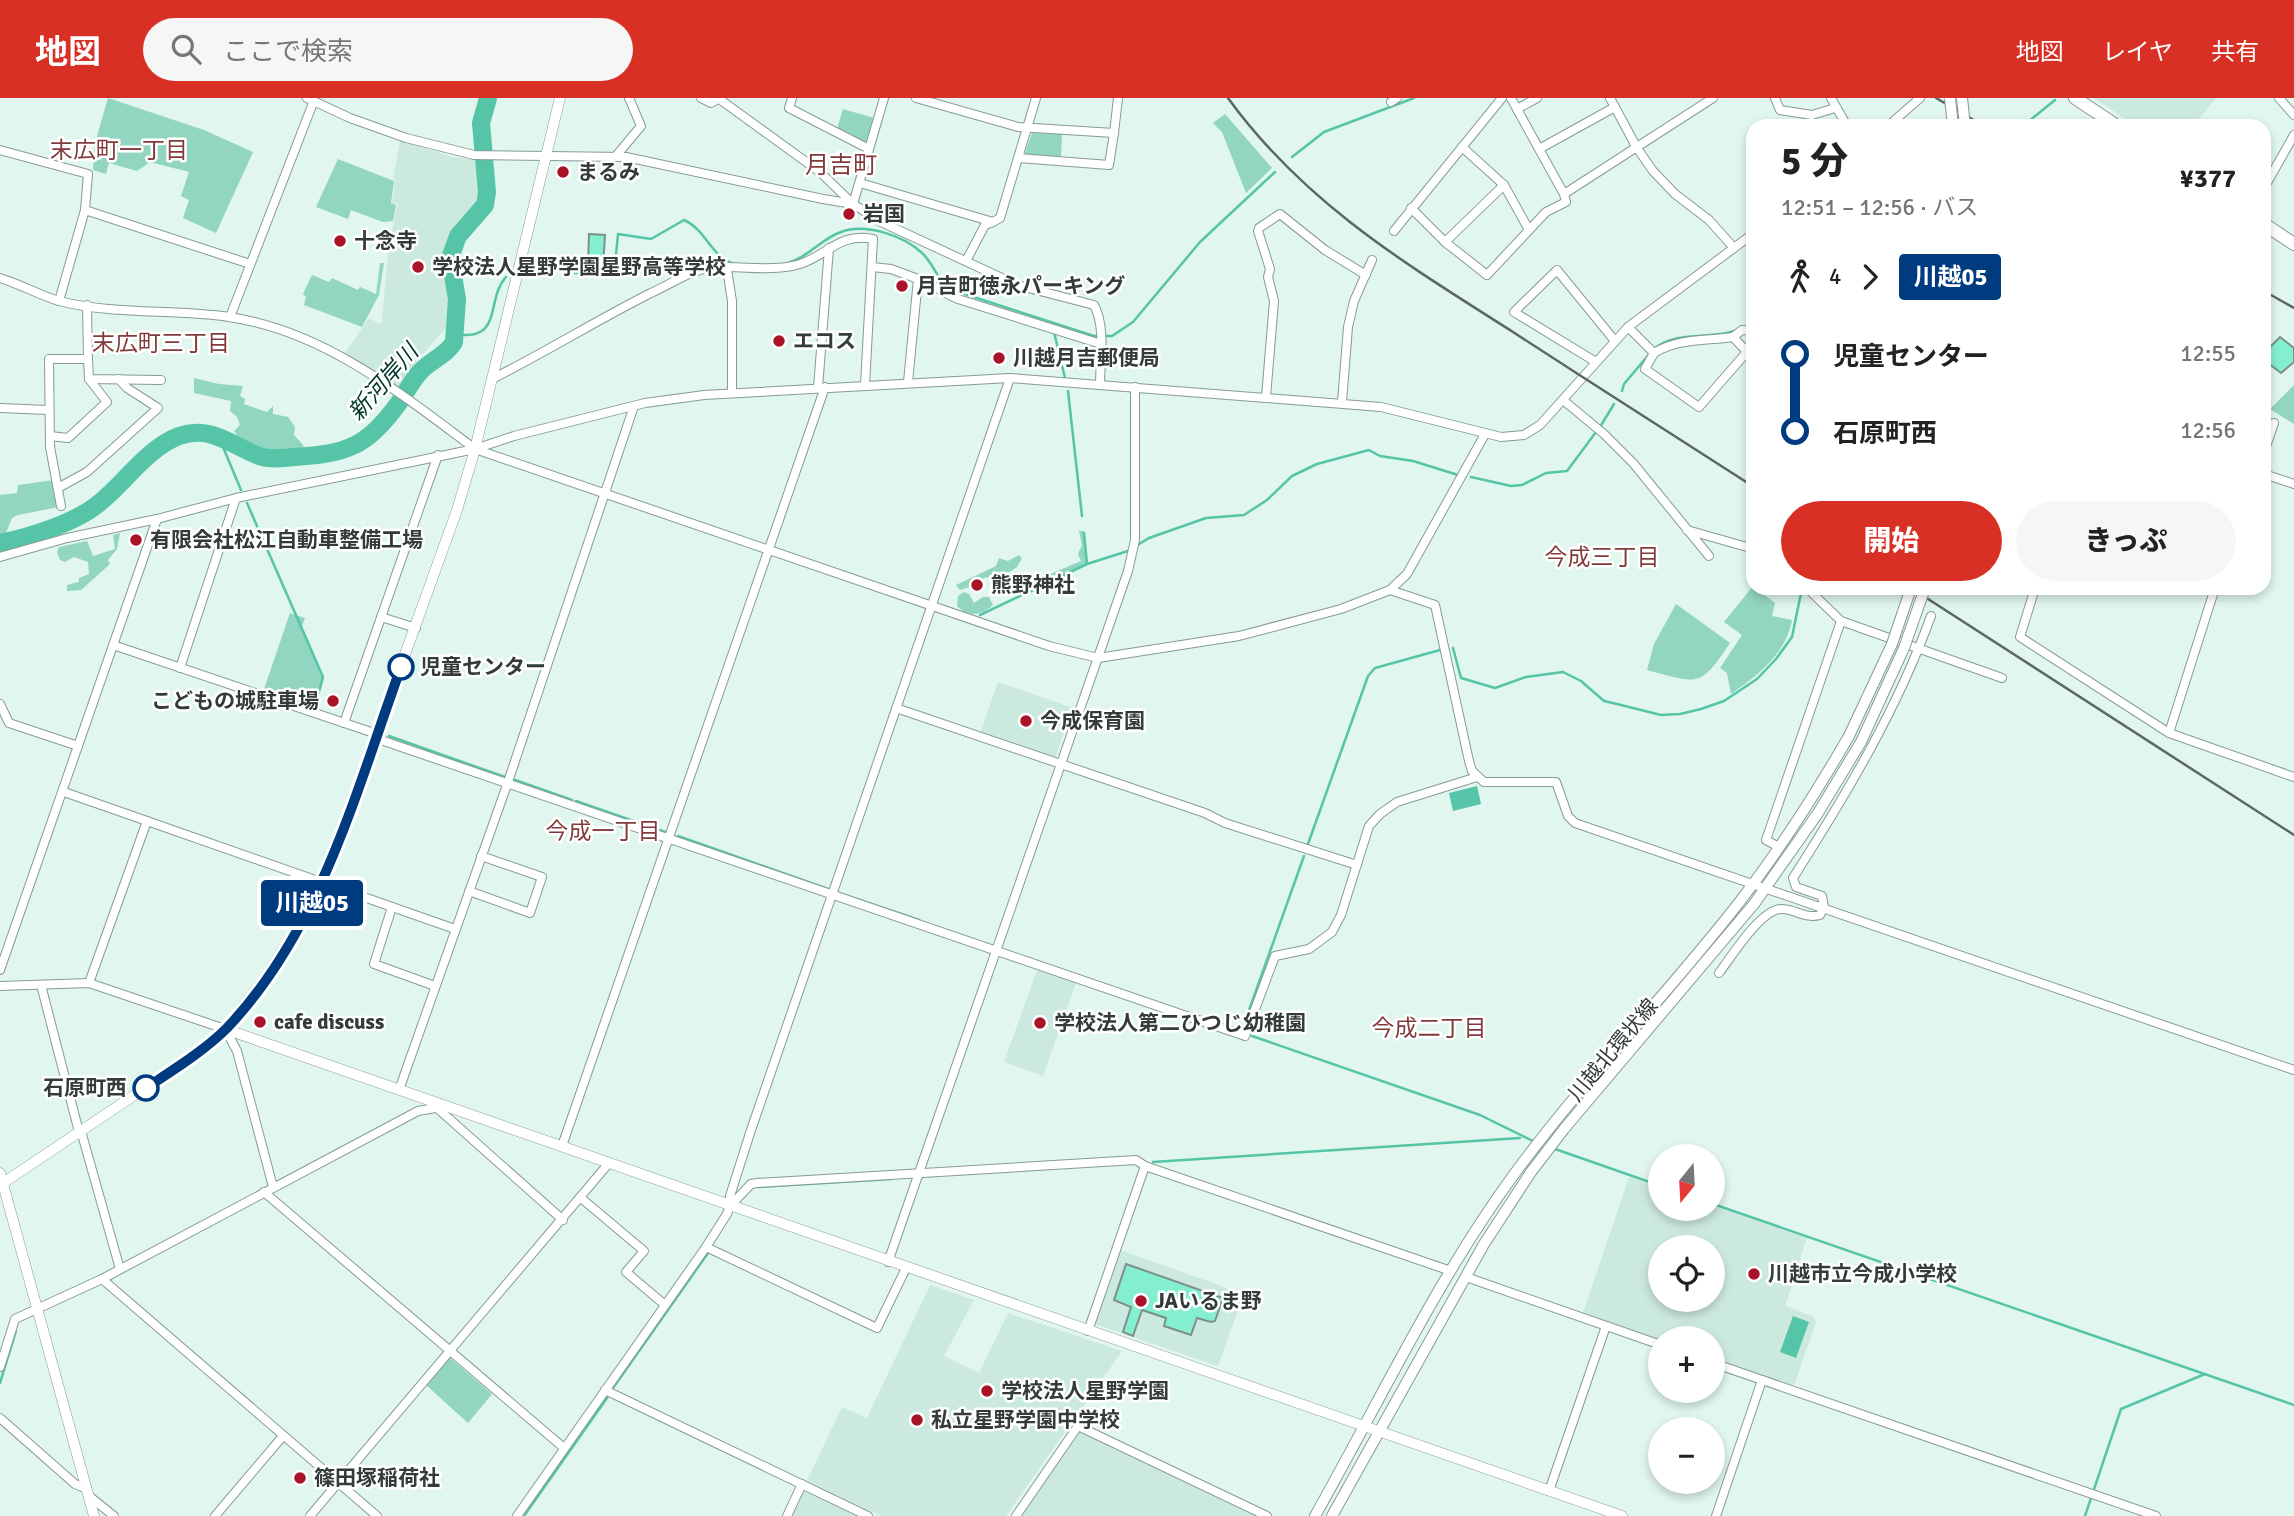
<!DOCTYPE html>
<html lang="ja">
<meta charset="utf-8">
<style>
:root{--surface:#fff;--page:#f6f6f6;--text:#222;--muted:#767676;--accent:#d93025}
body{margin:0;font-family:Signika,"Noto Sans JP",sans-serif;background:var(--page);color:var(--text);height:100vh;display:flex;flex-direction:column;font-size:26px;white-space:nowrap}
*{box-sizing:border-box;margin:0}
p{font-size:23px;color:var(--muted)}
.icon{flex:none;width:38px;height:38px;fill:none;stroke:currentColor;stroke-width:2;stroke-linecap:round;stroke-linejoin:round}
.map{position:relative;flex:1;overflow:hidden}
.details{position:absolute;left:1746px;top:21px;width:525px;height:476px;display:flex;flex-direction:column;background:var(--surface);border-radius:21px;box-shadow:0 4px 10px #0003}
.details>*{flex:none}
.badge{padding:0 14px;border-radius:5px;font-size:24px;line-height:46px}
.needle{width:46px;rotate:198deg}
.buttons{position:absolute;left:1648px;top:1046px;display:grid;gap:14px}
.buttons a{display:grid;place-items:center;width:77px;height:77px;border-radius:50%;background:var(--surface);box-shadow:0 4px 10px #0003;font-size:35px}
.map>.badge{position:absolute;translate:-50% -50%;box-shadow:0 0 0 4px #fff}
.legs{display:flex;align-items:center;gap:10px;height:77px;padding:0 35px;font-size:23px}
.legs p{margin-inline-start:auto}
.overview{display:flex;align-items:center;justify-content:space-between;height:119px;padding:0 35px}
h1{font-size:38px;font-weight:800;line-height:52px}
.action{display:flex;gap:14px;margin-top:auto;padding:14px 35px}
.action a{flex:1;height:80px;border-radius:42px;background:var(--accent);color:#fff;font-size:28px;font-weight:800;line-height:80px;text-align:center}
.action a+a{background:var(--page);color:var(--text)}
ul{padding:0 35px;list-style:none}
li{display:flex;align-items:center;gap:24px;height:77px;font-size:26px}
li i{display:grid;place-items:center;width:10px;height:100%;margin:0 9px;background:currentColor}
li i::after{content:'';width:18px;height:18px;margin:-9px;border:5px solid;border-radius:50%;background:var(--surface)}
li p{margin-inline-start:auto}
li:first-child i{background:linear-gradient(#0000 50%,currentColor 0)}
li:last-child i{background:linear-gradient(currentColor 50%,#0000 0)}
header{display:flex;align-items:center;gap:42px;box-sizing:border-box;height:98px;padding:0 35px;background:var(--accent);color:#fff}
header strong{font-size:33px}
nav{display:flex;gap:38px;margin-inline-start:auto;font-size:24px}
.search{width:490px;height:63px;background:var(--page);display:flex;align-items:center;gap:18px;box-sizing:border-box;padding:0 24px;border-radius:38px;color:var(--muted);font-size:26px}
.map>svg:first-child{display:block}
.built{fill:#cce9e0;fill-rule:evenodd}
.green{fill:#92d5c0}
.water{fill:#56c4a6}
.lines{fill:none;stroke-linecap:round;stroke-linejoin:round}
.stream{stroke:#56c4a6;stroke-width:2.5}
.river{stroke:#56c4a6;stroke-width:18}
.building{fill:#83efd0;stroke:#7c9089;stroke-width:2}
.minor-casing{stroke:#879b94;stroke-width:10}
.tertiary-casing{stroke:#879b94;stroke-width:11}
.secondary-casing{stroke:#879b94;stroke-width:12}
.primary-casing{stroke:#879b94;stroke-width:14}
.minor{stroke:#fff;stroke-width:8}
.tertiary{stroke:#fff;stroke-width:10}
.secondary{stroke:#fff;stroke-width:10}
.primary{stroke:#fff;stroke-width:12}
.rail{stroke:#5c6763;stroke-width:2.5}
.secondary-bridge-casing{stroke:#879b94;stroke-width:12;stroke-linecap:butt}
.secondary-bridge{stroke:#fff;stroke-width:10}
.line-1-casing{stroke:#fff;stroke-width:16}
.line-1{stroke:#003b80;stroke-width:10}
.poi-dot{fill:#a91327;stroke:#fff;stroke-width:2.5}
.stop-1-dot{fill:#fff;stroke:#003b80;stroke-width:3.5}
.labels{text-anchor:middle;stroke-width:5;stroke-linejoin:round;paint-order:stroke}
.poi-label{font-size:21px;font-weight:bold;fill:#343c39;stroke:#fff;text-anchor:start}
.stop-label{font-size:21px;font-weight:bold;fill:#343c39;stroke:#fff;text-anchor:start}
.street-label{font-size:21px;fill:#343c39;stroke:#fff}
.neighbourhood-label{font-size:23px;fill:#823a3a;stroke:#fff}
.water-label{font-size:23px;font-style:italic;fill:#003529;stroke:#fff}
.quarter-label{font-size:24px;fill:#823a3a;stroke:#fff}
</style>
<header>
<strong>地図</strong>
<div class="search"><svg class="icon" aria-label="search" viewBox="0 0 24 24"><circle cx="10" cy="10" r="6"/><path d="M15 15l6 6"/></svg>ここで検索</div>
<nav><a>地図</a><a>レイヤ</a><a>共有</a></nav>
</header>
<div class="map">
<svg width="2294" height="1418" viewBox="0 0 2294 1418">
<rect width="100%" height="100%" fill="#e0f6ef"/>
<g class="built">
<polygon points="2094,0 2216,0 2193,28 2136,28"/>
<polygon points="400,43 453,59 478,62 480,88 474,111 454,139 448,157 452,190 446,230 417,262 398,290 345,255 369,220 380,226 382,223 388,154 397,106 392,105 395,82 393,81"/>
<polygon points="998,584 1073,610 1055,660 980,636"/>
<polygon points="1037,872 1076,885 1043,978 1004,964"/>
<path d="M1629 1079 1661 1090V1111H1713V1108L1807 1140 1785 1208 1814 1219 1816 1224 1795 1285 1792 1287 1713 1260V1241L1661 1242 1583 1215ZM1661 1150H1713V1202H1661Z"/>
<polygon points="1120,1152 1244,1196 1218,1268 1094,1226"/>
<polygon points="930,1187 974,1202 944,1258 979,1275 1008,1215 1122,1253 1006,1418 881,1418 807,1383 842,1309 867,1320"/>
<polygon points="1079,1333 1122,1353 1256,1418 1020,1418"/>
<polygon points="807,1394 855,1418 792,1418 802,1395"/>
</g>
<g class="green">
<polygon points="108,0 204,32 253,54 216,135 183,120 189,102 181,98 189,74 150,64 137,73 109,65 106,76 93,72 95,45"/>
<polygon points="843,11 874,20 867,43 863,44 837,31"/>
<polygon points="1225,16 1272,70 1246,95 1222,34 1213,25"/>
<polygon points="1032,35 1062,36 1061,60 1027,58 1025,55"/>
<polygon points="338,61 394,83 391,105 396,107 393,123 383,124 351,112 348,121 316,109"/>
<polygon points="380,165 384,165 379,197 362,229 304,207 306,199 303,196 312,177 329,184 332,180 358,192 360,189 376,196"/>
<polygon points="194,280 219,286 243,288 240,298 245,301 244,306 267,314 273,308 273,316 288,319 295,329 294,337 303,347 304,353 299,357 262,355 239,340 234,333 240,327 237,319 230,313 231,303 194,295"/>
<polygon points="2294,287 2294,326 2270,311"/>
<polygon points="54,382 59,409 18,417 12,420 6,435 0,438 0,397 17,395 18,387"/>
<polygon points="1079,433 1084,433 1086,465 1054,486 1025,497 1022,488 1081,463 1078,456 1082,447"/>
<polygon points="120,435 117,451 108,462 110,466 81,492 67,493 67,487 79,484 79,480 89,476 88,464 74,459 65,464 60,462 57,454 59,449 87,443 93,458 115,451 113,437"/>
<polygon points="1019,457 1022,460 1017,469 1007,476 984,480 973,488 960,492 956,487 996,468 999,460 1008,463"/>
<path d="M1753 488 1775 505 1772 518 1792 522C1786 556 1757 578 1731 596L1727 575 1720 570 1742 537 1724 524Z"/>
<path d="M964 494 969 496 974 505 983 499H989L993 507C982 517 969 520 957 508L958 498Z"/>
<path d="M1676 506 1730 545C1700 590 1699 586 1647 572L1654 546Z"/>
<polygon points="290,515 305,520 302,528 324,580 314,611 263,594"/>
<polygon points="450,1260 492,1296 468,1325 426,1287"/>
</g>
<g class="water">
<polygon points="1477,688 1481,706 1453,713 1449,695"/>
<polygon points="1793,1218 1809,1224 1796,1260 1780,1254"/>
</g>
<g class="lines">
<g class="stream">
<polyline points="2023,28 2055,2"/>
<polyline points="1292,59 1324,34 1414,0"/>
<path d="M790 164C809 159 822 140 841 134 865 125 903 137 922 155 935 167 935 180 952 192L1094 238H1112L1133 224 1200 144 1275 74"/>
<path d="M531 168 551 159 563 160 575 175 609 173 615 167 618 136 651 141 684 122C707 132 711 160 735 166"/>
<polyline points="1054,234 1065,280"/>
<path d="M455 236C504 244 485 202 506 179"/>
<path d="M1653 252C1675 231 1711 243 1737 232"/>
<polyline points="1068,293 1082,418"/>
<polyline points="1622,293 1624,286 1651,254"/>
<polyline points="1600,329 1614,306"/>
<polyline points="218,337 241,392"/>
<polyline points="1471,379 1511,388 1522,387 1546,375 1567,373 1596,334"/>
<polyline points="247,405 323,579 314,612"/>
<polyline points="1084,435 1087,466"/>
<polyline points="1136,448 1149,440 1206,420 1244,417 1267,402 1292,378 1317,366 1369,352 1380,358 1413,363 1458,377"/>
<polyline points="980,517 1087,466 1131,452"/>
<polyline points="1453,550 1461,580 1495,590 1526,579 1563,574 1581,583 1604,603 1617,606 1661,617 1680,616 1701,611 1724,603 1757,581 1776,561 1792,539 1802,490"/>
<polyline points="389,638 505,679"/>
<polyline points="515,682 572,702"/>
<polyline points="576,703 668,735"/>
<polyline points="678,738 828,791"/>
<polyline points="1308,746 1368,578 1375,570 1440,552"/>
<polyline points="839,795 919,822"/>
<polyline points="1247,918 1304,758"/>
<polyline points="1252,938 1480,1017 1535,1044"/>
<polyline points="1555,1051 1661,1088"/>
<polyline points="1153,1064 1520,1040"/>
<polyline points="758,1089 891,1081"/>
<polyline points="1713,1106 2294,1307"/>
<polyline points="0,1285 16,1233"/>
<polyline points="613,1290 708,1155"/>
<polyline points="524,1418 607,1300"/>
<polyline points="2085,1418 2121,1311 2205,1276"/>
</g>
<path class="river" d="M0 445C29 439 75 425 98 406 124 386 147 350 179 338 211 327 231 347 259 358 273 363 291 359 306 358 352 355 371 343 398 306 405 296 411 284 419 275 429 263 446 258 454 244L457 201 450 160 458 138 485 107 487 94 481 25 488 0"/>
</g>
<g class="building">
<polygon points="589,136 605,137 603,169 588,168"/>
<polygon points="2280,239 2294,250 2294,264 2281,275 2264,262 2268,254 2266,253"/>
<polygon points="1126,1166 1223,1200 1215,1223 1211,1224 1197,1220 1191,1237 1164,1228 1166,1220 1142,1212 1133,1238 1123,1234 1131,1209 1114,1202"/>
</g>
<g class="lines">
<g class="minor-casing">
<g id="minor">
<polyline points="307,0 350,20 406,40 474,57 626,59 823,101 853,106"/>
<polyline points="701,0 711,5 718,1"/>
<path d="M718 0 820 74 853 106 881 124 1017 187 1094 207C1106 229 1100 262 1100 287"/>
<polyline points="792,0 789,10 869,51"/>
<polyline points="916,0 1018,29 1114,35 1118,0"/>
<polyline points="1511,0 1517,11 1537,0"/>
<polyline points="1610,0 1637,50 1653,73 1675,96 1709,122 1734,150"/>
<polyline points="1775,0 1780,12 1812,17 1835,10"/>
<polyline points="1831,0 1847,28"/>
<polyline points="2279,0 2294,17"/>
<polyline points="1391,4 1397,0"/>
<polyline points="1517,11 1539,51"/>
<polyline points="1888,28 1920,0"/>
<polyline points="1462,49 1504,87 1529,132"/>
<polyline points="0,52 88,76 85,112 59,203"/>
<polyline points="616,58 641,28 629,0"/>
<polyline points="1019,60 1109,67 1114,35"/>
<polyline points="860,85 993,124 1000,120 1036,0"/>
<polyline points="2264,90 2294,37"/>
<polyline points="1564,96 1539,51 1615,9"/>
<polyline points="853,106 884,0"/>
<polyline points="1411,110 1445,144 1487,177 1546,114 1566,104 1564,96 1713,0"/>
<polyline points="85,112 250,166"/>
<polyline points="1394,133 1502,0"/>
<polyline points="1445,144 1504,87"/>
<polyline points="966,163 985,127 993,124"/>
<polyline points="872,169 891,171 918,181 908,284"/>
<polyline points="727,171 732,203 732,295"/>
<path d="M0 180C20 186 39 197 59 203 114 217 173 211 229 219 324 233 400 295 475 351L1049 548 1098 560 1239 538 1341 511 1390 492 1407 476 1485 336"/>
<path d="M918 181C933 186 943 195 958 201L1101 246"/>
<polyline points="87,207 88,261"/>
<polyline points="230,219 313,5"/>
<path d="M1628 229 1654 255C1678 240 1706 243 1733 239L1754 261"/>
<polyline points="1733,239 1742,232 1754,233"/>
<polyline points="1654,255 1645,271 1699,309 1746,255"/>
<polyline points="1596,264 1514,214 1557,172 1615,243"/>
<path d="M492 281C546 254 597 222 651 195 667 188 683 177 700 172 731 164 766 176 800 166 828 157 840 134 873 141L865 287"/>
<polyline points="818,290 829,150"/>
<polyline points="1266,299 1274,203 1268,179 1270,171 1258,133 1259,130 1280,116 1325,152 1366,177"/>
<polyline points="1563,302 1604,336 1633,365 1709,458"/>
<polyline points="1342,304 1348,229 1354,203 1372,162"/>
<polyline points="0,310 48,312"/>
<polyline points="50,338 68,340 107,304 89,281"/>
<polyline points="2264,354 2274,325"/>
<polyline points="2264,376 2294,386"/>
<polyline points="58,390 87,374 158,310 127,290 119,281"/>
<polyline points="61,408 50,349 49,261 88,261 89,281 161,282"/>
<polyline points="1687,432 1754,451"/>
<polyline points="0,459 67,440 157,421 236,400 475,351 514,338 645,305 704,297 1010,280 1381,309 1501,339 1524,337 1540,327 1628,229 1754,135"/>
<polyline points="1807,490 1841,523 2002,580"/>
<polyline points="2035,490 2020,539 2169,635 2294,679"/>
<polyline points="1390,492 1435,507 1469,663 1472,673 1484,684 1556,684 1568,718 1575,725 2294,972"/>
<polyline points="381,519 416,530"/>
<polyline points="113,547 377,636"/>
<polyline points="180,570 236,400"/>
<polyline points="0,606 9,625 78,648"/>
<polyline points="896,610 1205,715 1225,725 1357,767"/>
<polyline points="344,625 438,357"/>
<polyline points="2169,635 2215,490"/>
<polyline points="375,640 1245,938 1275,858 1309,851 1332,834 1341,817 1369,728 1380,716 1397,704 1477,679"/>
<polyline points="64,694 147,723"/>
<polyline points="1779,749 1766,742 1841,523"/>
<polyline points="469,793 530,815 542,779 481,758"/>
<polyline points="392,809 374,866 435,888"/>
<polyline points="0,872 157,421"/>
<path d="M1719 875C1732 858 1762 809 1783 811 1797 812 1806 821 1820 817L1824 809 1822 798 1796 789 1793 780C1847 695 1897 612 1931 518"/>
<polyline points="89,885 147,723 455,831"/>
<polyline points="41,887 79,1034"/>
<polyline points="0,888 89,885 225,931 237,953 273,1089"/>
<polyline points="399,992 508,684 634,308"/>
<polyline points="436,1009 563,1122"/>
<polyline points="81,1033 120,1171"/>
<polyline points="562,1048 825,289"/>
<polyline points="264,1094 564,1350"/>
<polyline points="581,1100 644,1153 626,1174 665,1207"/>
<polyline points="730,1108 751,1086 757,1085 1136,1062 1145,1068 1451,1173"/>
<polyline points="706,1149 877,1230 906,1170"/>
<polyline points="888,1164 1128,473 1135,442 1135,289"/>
<polyline points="1466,1179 1661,1247"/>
<polyline points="102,1181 377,1418"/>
<polyline points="1088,1233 1145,1068"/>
<polyline points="1713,1265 2156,1418"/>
<polyline points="0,1269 15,1221 102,1181 418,1013 435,1010 439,1005"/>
<polyline points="605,1292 868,1418"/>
<polyline points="0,1320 75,1386 87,1391"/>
<polyline points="1549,1393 1606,1228"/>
<polyline points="89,1398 114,1418"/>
<polyline points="215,1418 283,1338"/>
<polyline points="310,1418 609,1065"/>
<polyline points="517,1418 706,1149 727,1116 730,1108 730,1098 750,1035 1010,280"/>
<polyline points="787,1418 802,1386"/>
<polyline points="1016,1418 1078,1328 1267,1418"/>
<polyline points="1716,1418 1762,1282"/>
</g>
</g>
<g class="tertiary-casing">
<g id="tertiary">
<polyline points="225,931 1622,1418"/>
<polyline points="0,1075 94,1418"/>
<polyline points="0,1087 178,968 225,931 265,880 308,812 349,712 457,412 475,351 560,0"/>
</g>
</g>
<g class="secondary-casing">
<g id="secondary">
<path d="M1315 1418C1380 1303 1437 1181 1515 1075 1585 980 1669 895 1741 802 1781 750 1816 695 1849 638"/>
<polyline points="1332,1418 1484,1146 1531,1074 1564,1031 1754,806 1818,715 1861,644"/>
</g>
</g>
<g class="primary-casing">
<g id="primary">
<polyline points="2075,0 2117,28"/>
<polyline points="2264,126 2294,146"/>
</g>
</g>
<use href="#minor" class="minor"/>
<use href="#tertiary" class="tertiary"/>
<use href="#secondary" class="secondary"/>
<use href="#primary" class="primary"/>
<g class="rail">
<path d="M1228 0C1304 105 1406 166 1513 234 1593 286 1673 337 1754 389"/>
<polyline points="1936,0 1984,28"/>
<polyline points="2264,193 2294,210"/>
<polyline points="1911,490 2294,737"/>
</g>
<g class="secondary-bridge-casing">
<g id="secondary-bridge">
<polyline points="1950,0 1953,28"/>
<polyline points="1962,0 1965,28"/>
<polyline points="1849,638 1892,546 1911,490"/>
<polyline points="1861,644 1904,550 1925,490"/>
</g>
</g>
<use href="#secondary-bridge" class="secondary-bridge"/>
</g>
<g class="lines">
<g class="line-1-casing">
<path id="line-1" d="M146 990C173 972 204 953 227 930 321 831 356 693 401 569"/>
</g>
<use href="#line-1" class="line-1"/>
</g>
<g class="poi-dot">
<circle cx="563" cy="74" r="7"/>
<circle cx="849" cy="116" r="7"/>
<circle cx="340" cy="143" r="7"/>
<circle cx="418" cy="169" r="7"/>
<circle cx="902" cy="188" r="7"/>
<circle cx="779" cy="243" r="7"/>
<circle cx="999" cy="260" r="7"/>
<circle cx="136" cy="442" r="7"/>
<circle cx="977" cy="487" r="7"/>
<circle cx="333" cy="603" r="7"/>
<circle cx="1026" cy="623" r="7"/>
<circle cx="260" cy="924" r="7"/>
<circle cx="1040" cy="925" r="7"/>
<circle cx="1754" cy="1176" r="7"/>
<circle cx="1141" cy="1203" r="7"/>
<circle cx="987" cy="1293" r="7"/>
<circle cx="917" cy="1322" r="7"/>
<circle cx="300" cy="1380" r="7"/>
</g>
<g class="stop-1-dot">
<circle cx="401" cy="569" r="12"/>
<circle cx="146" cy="990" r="12"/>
</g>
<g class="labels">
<g class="poi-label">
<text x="577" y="81">まるみ</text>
<text x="863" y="123">岩国</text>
<text x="354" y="150">十念寺</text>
<text x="432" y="176">学校法人星野学園星野高等学校</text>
<text x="916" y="195">月吉町徳永パーキング</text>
<text x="793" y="250">エコス</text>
<text x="1013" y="267">川越月吉郵便局</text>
<text x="150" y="449">有限会社松江自動車整備工場</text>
<text x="991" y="494">熊野神社</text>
<text x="319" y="610" text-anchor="end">こどもの城駐車場</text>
<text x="1040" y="630">今成保育園</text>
<text x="274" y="931">cafe discuss</text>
<text x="1054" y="932">学校法人第二ひつじ幼稚園</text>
<text x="1768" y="1183">川越市立今成小学校</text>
<text x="1155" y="1210">JAいるま野</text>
<text x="1001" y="1300">学校法人星野学園</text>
<text x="931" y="1329">私立星野学園中学校</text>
<text x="314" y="1387">篠田塚稲荷社</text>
</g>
<g class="stop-label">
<text x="420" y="576">児童センター</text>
<text x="127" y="997" text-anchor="end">石原町西</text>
</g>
<g class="street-label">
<text transform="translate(1613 952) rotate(-50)" y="7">川越北環状線</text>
</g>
<g class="neighbourhood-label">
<text x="119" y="60">末広町一丁目</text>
<text x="161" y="253">末広町三丁目</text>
<text x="1602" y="467">今成三丁目</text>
<text x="603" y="741">今成一丁目</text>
<text x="1429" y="938">今成二丁目</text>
</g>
<g class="water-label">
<text transform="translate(383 284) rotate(-49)" y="8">新河岸川</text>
</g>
<g class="quarter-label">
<text x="841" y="75">月吉町</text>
</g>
</g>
</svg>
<div class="buttons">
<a><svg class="needle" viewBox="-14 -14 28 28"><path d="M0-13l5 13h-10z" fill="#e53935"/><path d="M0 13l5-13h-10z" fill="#767676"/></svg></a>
<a><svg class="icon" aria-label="locate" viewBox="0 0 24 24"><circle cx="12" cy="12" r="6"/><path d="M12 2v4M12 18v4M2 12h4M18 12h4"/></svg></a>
<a>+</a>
<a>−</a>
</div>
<b class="badge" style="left:312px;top:805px;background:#003b80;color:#fff">川越05</b>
<section class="details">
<div class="overview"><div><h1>5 分</h1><p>12:51 – 12:56 · バス</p></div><b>¥377</b></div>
<div class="legs"><svg class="icon" aria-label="walk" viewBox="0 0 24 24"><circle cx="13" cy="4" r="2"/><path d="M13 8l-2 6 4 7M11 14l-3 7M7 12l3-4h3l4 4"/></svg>4<svg class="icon" aria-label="forward" viewBox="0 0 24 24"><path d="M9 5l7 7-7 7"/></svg><b class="badge" style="background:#003b80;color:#fff">川越05</b></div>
<ul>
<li><i style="color:#003b80"></i><b>児童センター</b><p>12:55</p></li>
<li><i style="color:#003b80"></i><b>石原町西</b><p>12:56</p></li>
</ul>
<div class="action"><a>開始</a><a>きっぷ</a></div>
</section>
</div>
